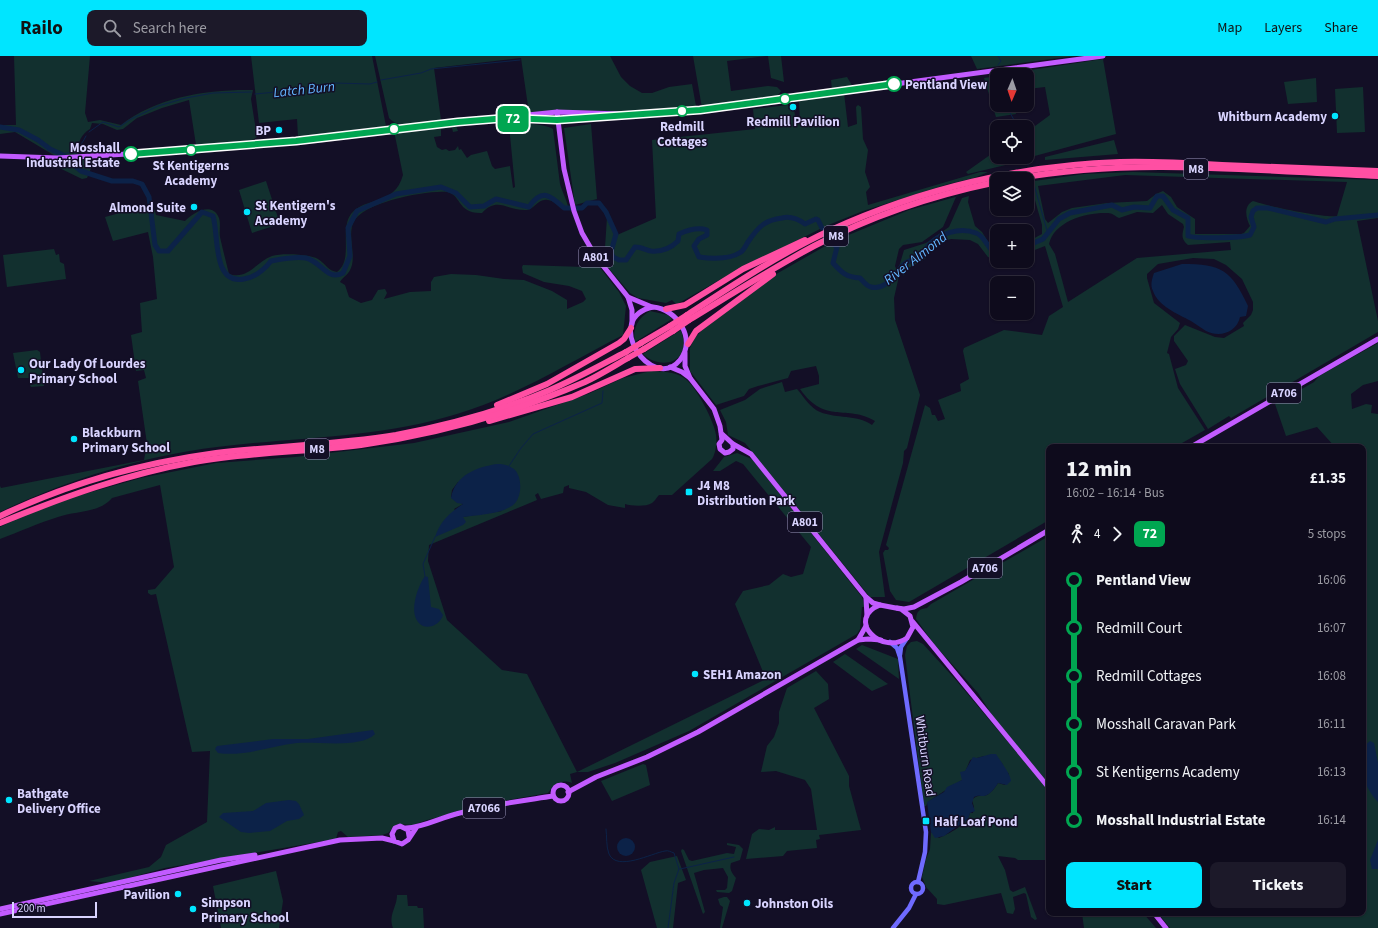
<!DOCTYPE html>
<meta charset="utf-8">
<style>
:root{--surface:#0e0b1c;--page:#1c1929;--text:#f1f3f6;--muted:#9b9ba3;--line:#2e2b3b;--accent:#00e5ff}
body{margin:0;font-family:"Source Sans 3",sans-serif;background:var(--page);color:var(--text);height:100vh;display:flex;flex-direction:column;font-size:15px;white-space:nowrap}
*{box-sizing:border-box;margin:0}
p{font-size:13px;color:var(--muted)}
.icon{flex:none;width:22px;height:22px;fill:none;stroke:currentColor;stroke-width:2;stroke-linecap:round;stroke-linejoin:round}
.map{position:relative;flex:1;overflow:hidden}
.drawer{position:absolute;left:1046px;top:388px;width:320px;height:472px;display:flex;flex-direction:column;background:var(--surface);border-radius:8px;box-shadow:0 1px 3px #0004,0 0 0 1px var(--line)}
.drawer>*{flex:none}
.badge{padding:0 8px;border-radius:6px;font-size:14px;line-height:26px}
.needle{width:26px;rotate:182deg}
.buttons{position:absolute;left:990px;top:12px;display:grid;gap:8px}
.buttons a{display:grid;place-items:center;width:44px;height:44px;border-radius:8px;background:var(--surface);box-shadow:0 1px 3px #0004,0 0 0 1px var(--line);font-size:20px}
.scale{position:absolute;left:12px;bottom:10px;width:85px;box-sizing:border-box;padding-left:4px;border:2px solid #d9d4ff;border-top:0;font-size:11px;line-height:14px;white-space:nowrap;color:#d9d4ff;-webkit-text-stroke:3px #130f26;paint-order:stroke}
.map>.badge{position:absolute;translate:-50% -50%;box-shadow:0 0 0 2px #fff}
.legs{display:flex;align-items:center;gap:6px;height:44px;padding:0 20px;font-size:13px}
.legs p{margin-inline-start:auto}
.summary{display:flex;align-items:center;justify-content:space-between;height:68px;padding:0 20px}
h1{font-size:22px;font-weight:800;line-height:30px}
.cta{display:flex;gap:8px;margin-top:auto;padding:8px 20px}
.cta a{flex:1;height:46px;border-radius:8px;background:var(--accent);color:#111;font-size:16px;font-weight:800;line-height:46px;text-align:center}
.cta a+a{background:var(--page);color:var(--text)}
ul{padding:0 20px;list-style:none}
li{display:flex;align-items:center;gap:14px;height:48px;font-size:15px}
li i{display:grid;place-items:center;width:6px;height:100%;margin:0 5px;background:currentColor}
li i::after{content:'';width:10px;height:10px;margin:-5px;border:3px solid;border-radius:50%;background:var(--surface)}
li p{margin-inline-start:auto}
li:first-child i{background:linear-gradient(#0000 50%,currentColor 0)}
li:last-child i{background:linear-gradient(currentColor 50%,#0000 0)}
header{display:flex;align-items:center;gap:24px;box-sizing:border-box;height:56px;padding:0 20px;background:var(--accent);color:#111}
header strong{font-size:19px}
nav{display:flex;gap:22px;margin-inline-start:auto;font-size:14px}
.search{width:280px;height:36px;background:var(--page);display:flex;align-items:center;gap:10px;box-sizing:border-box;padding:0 14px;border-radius:8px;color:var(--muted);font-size:15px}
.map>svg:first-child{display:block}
.green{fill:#12302f;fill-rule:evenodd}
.water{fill:#0c2248}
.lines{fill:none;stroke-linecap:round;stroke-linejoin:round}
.stream{stroke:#0c2248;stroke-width:1}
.river{stroke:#0c2248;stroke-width:5}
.secondary{stroke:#6f6bff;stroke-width:4.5}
.primary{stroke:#c25bff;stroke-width:5}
.motorway{stroke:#ff4fa3;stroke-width:6}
.motorway-bridge{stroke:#ff4fa3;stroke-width:6}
.line-1-casing{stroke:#fff;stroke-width:9}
.line-1{stroke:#00a651;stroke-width:6}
.stop-1-dot{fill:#fff;stroke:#00a651;stroke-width:2}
.poi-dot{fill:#00e5ff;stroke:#130f26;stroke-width:1.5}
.labels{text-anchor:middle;stroke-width:3;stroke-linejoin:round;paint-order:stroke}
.shield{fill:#130f26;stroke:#9e99be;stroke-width:1}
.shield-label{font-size:12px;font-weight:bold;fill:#d9d4ff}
.stop-label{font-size:13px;font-weight:bold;fill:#d9d4ff;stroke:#130f26}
.poi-label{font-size:13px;font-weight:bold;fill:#d9d4ff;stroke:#130f26;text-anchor:start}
.street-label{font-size:13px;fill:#d9d4ff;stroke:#130f26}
.water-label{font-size:14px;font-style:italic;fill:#62b6ff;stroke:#130f26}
</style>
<header>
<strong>Railo</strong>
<div class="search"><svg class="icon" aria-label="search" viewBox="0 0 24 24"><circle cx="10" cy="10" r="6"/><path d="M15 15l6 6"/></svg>Search here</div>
<nav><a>Map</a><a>Layers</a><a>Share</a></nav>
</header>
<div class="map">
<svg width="1378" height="872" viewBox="0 0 1378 872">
<rect width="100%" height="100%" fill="#130f26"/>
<g class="green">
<path d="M14 0H90L85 57 88 66 100 64 121 69C156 41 209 33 253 34L251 43 257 81 249 86 196 89 189 44 162 52 137 62 123 73 117 74 103 68 92 67 90 73C80 79 77 88 78 100L57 101 15 76 0 78V69H16Z"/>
<polygon points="251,0 372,0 386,70 298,81 297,63 259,67"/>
<path d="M375 0H610L621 21 630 30 642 37H652L669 31 692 28 696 50 615 56 529 57 521 2 434 12 441 64C426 66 400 75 389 62Z"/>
<polygon points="693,0 766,0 727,5 731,35 768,30 777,31 781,35 777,41 702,52"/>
<polygon points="768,0 781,0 784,26 771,22"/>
<polygon points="971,0 1074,0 977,13"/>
<polygon points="1103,3 1116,78 1031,101 1027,96 1027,76 1050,59 1045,31 1028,33 1027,19 1025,19 1024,15"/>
<polygon points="997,20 997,49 1013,49 1016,58 996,61 984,22"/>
<polygon points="847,21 853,31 832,34 831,24"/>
<polygon points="1316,22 1317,46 1288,48 1284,26"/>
<polygon points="1363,31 1365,76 1337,77 1335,33"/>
<polygon points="844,37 848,71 857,68 856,51 858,49 861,51 863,83 868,94 865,116 870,131 866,136 868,149 980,116 988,116 974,122 948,128 863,155 826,170 730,218 679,247 676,248 672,244 666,247 638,242 630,237 604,207 607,161 617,179 656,162 652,84 755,73 753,53 788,49 789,54 794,53 796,66 800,66 799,44"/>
<path d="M455 67 458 75 453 76 452 72 441 73V80L434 81 437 91 442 94 446 93 449 95 455 94 458 90 459 94 461 93 467 102 471 99 487 95 492 110 495 113 510 110 513 132 515 131 509 69C518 66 546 68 553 73L560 128C563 138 567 144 569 154 559 154 557 145 548 144 538 142 535 153 527 154 506 155 498 140 482 157 457 158 461 138 447 136 427 134 362 146 353 167 348 181 355 195 352 209 349 220 344 219 340 226L345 229 349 241 361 247 372 244 378 234 385 233 387 237 384 243 410 236 431 235V226L434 221 451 218 476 219 504 223 524 224 552 235 567 244V253L583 246 586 243 582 235 569 230 544 226 523 217 522 211 523 209 585 211 589 206 591 200 619 236 626 250 623 279C568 307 517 340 457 358 380 382 297 381 217 391 142 400 67 424 0 456V430L1 432 6 431 144 404 147 388 138 325 146 322 144 314 136 315 131 279 142 276 140 247 157 243 153 201 148 176 113 185 105 161 153 148 156 159 185 165C193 157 212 145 219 162 221 168 219 175 220 181 223 194 226 206 229 218 248 224 256 206 272 200 282 197 309 198 318 203 326 208 328 215 337 216 354 203 339 175 351 158 365 140 394 151 403 119L394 75Z"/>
<polygon points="591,68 597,143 575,149 564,72"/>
<polygon points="1114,84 1118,98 1045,104 1045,101"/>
<polygon points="997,94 997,101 1017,101 1018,106 968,118 966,116"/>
<polygon points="91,103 94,105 87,122 82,123 43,104"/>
<path d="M1133 116 1378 124V162L1357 165 1378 265V276L1231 362 1229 360 1208 373 1180 328 1175 313 1186 309 1188 305 1174 285V280L1185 269 1215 281 1224 282 1244 270 1243 267 1251 259 1253 254V246L1242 223 1226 209 1214 203 1193 202 1158 208 1147 218V222L1154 247 1180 267 1178 273 1171 281 1167 297 1169 298 1178 332 1205 374 1175 391H1049V464L909 546 896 544 890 535 883 497 885 494H888L889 492 886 489 925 349 930 352 932 359H935L938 365 945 363 938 344 961 335 960 328 969 323 963 295 964 292 1004 274 1042 279 1049 260 1063 251 1045 190 1027 197V186L1042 178V169L1031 130H1027V126L1084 118ZM1125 119 1347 126 1337 160C1323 162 1267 150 1253 145 1243 150 1246 162 1250 170L1244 177 1241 178H1195V163L1177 151 1171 141 1163 135 1156 138 1147 145 1107 147 1072 152 1062 156 1048 167 1045 163 1038 130ZM1162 149 1168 158 1183 168 1184 171C1182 179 1181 183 1188 189L1230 186 1231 194 1137 202 1068 246 1055 198 1049 188C1054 165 1087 156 1108 157 1112 157 1115 160 1119 162L1137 156 1153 157Z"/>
<polygon points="266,125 280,168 252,177 239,134"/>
<path d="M966 138 956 141 943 171 922 186 903 189 899 193 895 210 899 220 894 242 895 264 920 339 907 392 904 395 903 407 879 496 885 541H870L745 387 728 379 726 366 720 354 745 344 760 333 782 326 785 336 797 333C804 341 810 352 820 356 837 363 856 358 872 369L875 365C847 348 825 369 800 333L819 328V320L816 310 791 315 788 322 758 330 749 333 744 340 716 349 690 315V292L694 283 701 275 778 217 834 185 909 154Z"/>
<polygon points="969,140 968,146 975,170 982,176 992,192 997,194 997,205 988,201 978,188 970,184 951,183 936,187 925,203 905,214 904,220 899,211 904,194 926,187 949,171 962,142"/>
<polygon points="54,193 56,199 59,198 60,206 64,208 66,223 7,231 3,199"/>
<path d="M650 255 668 259 672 263 635 286C632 272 638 262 650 255Z"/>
<path d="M681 274C683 280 685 290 682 296 674 312 652 308 643 298Z"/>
<polygon points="1378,287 1378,325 1363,329 1351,338 1352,353 1366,348 1372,349 1371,357 1378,358 1378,872 1170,872 1158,857 1363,857 1363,391 1335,391 1317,371 1286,380 1275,348 1314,326 1319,320"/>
<polygon points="37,294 40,296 44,330 31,331 30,329 36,328 35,322 18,322 13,297"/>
<path d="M651 315C662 316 674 315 684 322 695 328 715 367 716 379 717 386 716 397 712 403L672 439H659C656 442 655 445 652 447 646 451 631 450 625 448V452L608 449 586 436 569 432V429L564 431 563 437 541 443 538 437 535 439 537 444 429 489 428 505 447 564 502 614 527 618 577 716 766 623 735 548 743 535 769 529 783 518 791 521 803 518 811 491 743 408 736 405 720 415H713L724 401 737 397 752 403 862 541 865 551H862L860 573 857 578 689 675 615 707 588 716H577L570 718 572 727C561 723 555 728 548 737L503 745 427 764 413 769 397 768 388 777 382 779 348 781 341 775 338 776 336 783 165 812 110 827 89 825 149 811 161 801 166 789 207 766 210 695 192 696 156 538 151 539 148 537V534L155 533 174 511 160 429 112 442C100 457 74 455 58 461 38 467 19 476 0 483V471L31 456 70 442 141 422 216 407 295 401 414 387 509 366 588 338 623 322ZM458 426 502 455 462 461 454 453 463 448 451 441 452 434Z"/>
<path d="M1049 480V728L994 662 978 637 934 588 916 563C917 555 919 553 927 552L931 548Z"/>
<path d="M917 585 923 588 955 623 1049 735V804H1018L1015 802 998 800 1005 814 1010 834 1013 836 1025 831 1037 863 1035 864 1031 861 1026 838 1024 837 1013 841 1015 853 1013 858 1007 857 1001 837 944 849 937 848V843L926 831 922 821 926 803 930 793 931 776 939 782C950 777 967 769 970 757H973L974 751 972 744C977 738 981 741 987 739 992 736 995 732 998 727L1005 729 1009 718 1004 713 1002 707 984 700 970 704 962 724C950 731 939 738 928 746L926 750H924L905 599 907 590 911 586Z"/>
<polygon points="862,589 898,603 899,623 856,593"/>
<polygon points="845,598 888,628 872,635 833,606"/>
<polygon points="816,615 828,628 829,643 814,652 849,720 849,730 861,774 819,779 820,783 816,784 817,792 787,795 783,800 746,803 752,778 759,773 769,774 775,771 775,774 817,774 811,733 805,724 776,715 761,716 767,690 774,681 779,667 779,656 787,632"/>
<polygon points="643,708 646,709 650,729 612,745 601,725"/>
<path d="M727 787 739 789 743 793 740 804 731 807C729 813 732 817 736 822L732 835 729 837 717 836 716 834H725L727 832 728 821 723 812 704 814 694 817 705 856 703 858 681 795 682 793 684 794 689 804 692 805 727 797 734 798 736 791 727 789Z"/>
<polygon points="677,800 686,824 678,827 673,872 657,872 641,814 650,806"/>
<polygon points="276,815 283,845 279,872 221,872 213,830"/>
<path d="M397 839H407L408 850H417L418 852H423L424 872H393C388 859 397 851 397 839Z"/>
<polygon points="724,841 727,841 730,845 722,872 720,872 723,851 720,849 718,843"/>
<polygon points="1082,857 1143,857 1156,872 1084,872"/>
</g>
<g class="water">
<path d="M1182 208C1222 208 1231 214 1248 250L1246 260 1240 261C1237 276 1220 282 1206 275 1201 272 1196 268 1191 265 1178 258 1158 250 1153 235 1150 229 1152 223 1154 217Z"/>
<path d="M497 408C503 408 509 409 514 413 522 420 522 438 516 446 507 458 477 459 463 461L466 466 463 469 435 481C440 466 449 457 463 448L457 447 451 442C455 419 477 411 497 408Z"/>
<path d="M425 520 428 521 431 551 439 553 443 559C440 569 426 576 418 566 409 554 418 530 425 520Z"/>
<path d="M373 674 375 678C360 693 317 685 297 687 271 690 244 701 218 697L215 693 217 690 273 683H308Z"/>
<path d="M1370 685 1374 687 1378 707V746C1361 728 1363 714 1363 691Z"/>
<path d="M991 698H996C1001 706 1010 717 1011 725L1007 729 998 727C995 732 990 739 984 740 979 740 978 739 974 741L972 747 975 755 970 757 968 763 944 780 935 782 931 776 927 746 944 736 947 731 962 724 960 716 965 715 973 701 977 702Z"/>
<polygon points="289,744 296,745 299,748 304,759 299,763 287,765 270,775 249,777 241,776 219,761 223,757 253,755 266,747"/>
<circle cx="626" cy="791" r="9"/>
<polygon points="1378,784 1378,813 1372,813 1370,804"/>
</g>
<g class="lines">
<g class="stream">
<polyline points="998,0 1001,5 998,9"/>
<polyline points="999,18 999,19"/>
<polyline points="381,24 421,17 431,13 520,4"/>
<polyline points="255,38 297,34 317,29 335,27 370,28 377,26"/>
<polyline points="1006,49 1015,66 1016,71"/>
<polyline points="89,76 103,66 119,71 131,63 158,50 186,42 213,37 251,36"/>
<path d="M61 98C74 97 80 92 86 80"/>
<polyline points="1025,101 1028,109"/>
<polyline points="1033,125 1048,178"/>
<polyline points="509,410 521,392 533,378 602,347 603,335"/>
<polyline points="425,520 423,508 435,481"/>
<path d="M606 773C607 780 606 791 609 798 617 816 652 797 665 795 668 794 671 796 674 797L679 813"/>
<polyline points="680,813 734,801"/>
<polyline points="668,872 674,827 679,813"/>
</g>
<g class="river">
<path d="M0 71 19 74 38 84 50 93 61 98 81 115 112 125H133L142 128 149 141 155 189 159 195H168L202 156 213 160C219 179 212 229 244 223 256 221 264 214 271 205 282 203 295 200 306 202 322 206 327 225 343 217L350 200 348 172 357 155 396 138 441 131 456 137 470 151 484 150 496 143 529 151C542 132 550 139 564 152H582L587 147H599L606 156 616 178 611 196 613 201 619 204H626L635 191C641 191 646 194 651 195 662 196 671 192 678 185L679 178C688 174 698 171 707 174V179L699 183 694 190 699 201C713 203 729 204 741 196 744 194 746 189 748 186 758 171 765 164 782 162 790 160 798 163 805 168L816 163 818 164 822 172"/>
<path d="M831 186 837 191 833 207C842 217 846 221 860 222 863 225 866 230 871 231 886 235 894 218 902 210 907 204 917 203 923 198 926 196 926 192 928 190 939 177 960 171 976 177 985 180 988 194 997 198"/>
<path d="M1027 190 1043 183 1059 163 1070 157 1112 149 1122 154 1134 151 1150 152 1157 140H1163L1173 154 1188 162V180C1197 183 1240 182 1250 179L1254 171 1251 161 1253 155 1257 152H1268L1326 166 1335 163 1378 159"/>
</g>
<g class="secondary">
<polyline points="890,586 897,592 900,601 926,776 925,796 918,826"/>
<polyline points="900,599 901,591 907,582"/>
<circle cx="917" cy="832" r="6"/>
<polyline points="893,872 909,852 916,838"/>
</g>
<g class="primary">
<polyline points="557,56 564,113 574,155 582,177 596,201 628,241 632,254 632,268"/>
<polyline points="618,59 661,57 724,51 1103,0"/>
<polyline points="520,63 557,64 604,60"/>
<polyline points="0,100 57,102 163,96 296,85 428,69 557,56 620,58"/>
<polyline points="628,241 652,251"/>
<path d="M653 251C677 253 697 283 680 304 652 338 601 262 653 251Z"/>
<polyline points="685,297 685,310 690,322"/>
<polyline points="670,311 682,316 690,322 714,353 720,370 722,384 719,388 720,393 725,397 729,396 733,393 733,388 721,377"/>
<polyline points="733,388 751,398 866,541 873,547 880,549"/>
<polyline points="1191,391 1378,283"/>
<polyline points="866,542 867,560"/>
<path d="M880 549 901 553 910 560 913 571 907 582C881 600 845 563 880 549Z"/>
<polyline points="897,552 904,553 914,551 961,526 1049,474"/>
<polyline points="913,566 1049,732"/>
<polyline points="858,584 866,570"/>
<circle cx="561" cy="737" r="8"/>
<polyline points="568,736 596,721 647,701 698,676 858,584 868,583 881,584"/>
<path d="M406 772C422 772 440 762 456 758 488 749 521 745 553 740"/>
<polyline points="409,780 408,774 400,770 395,772 392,778 394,785 402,788 408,784 416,772"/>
<polyline points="0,853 221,804 255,799"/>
<polyline points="1154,857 1166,872"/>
<polyline points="0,858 340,784 382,782 394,785"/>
</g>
<g class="motorway">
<path d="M1014 123C1134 101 1257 115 1378 120"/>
<polyline points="666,253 685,249 743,213 805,184"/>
<path d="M687 259C733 229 781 197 831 174 921 133 1021 109 1120 106 1154 105 1188 107 1222 109 1274 111 1326 113 1378 115"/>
<path d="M689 264C730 239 771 213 814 190 871 160 934 139 997 126"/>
<polyline points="641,287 670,270"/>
<polyline points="688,288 696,275 773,218"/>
<polyline points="644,293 673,275"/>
<polyline points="497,349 547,328 619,287 624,283 631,272"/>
<polyline points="489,365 572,341 635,313 660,312"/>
<path d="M0 460C67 428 142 407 216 397 276 390 336 389 396 379 448 369 501 355 550 334 576 323 601 309 626 296"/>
<path d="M0 467C63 441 127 418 194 406 249 396 306 396 361 389 438 378 513 357 585 326 600 319 614 310 628 302"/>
</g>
<g class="motorway-bridge">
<polyline points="670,270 687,259"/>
<polyline points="673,275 689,264"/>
<polyline points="626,296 641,287"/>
<polyline points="628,302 644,293"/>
</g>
</g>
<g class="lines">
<g class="line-1-casing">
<polyline id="line-1" points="131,98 296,85 458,66 507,62 557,64 700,54 894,28"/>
</g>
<use href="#line-1" class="line-1"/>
</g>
<g class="stop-1-dot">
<circle cx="894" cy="28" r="7"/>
<circle cx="785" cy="43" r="5"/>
<circle cx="682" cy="55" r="5"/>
<circle cx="394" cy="73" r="5"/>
<circle cx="191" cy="94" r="5"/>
<circle cx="131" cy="98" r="7"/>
</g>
<g class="poi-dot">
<circle cx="793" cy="51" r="4"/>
<circle cx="1335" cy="60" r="4"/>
<circle cx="279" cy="74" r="4"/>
<circle cx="194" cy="151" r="4"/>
<circle cx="247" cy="156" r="4"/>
<circle cx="21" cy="314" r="4"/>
<circle cx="74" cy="383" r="4"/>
<rect x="685" y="432" width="8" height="8" rx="2"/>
<circle cx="695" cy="618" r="4"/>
<circle cx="9" cy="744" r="4"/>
<rect x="922" y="761" width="8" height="8" rx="2"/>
<circle cx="178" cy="838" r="4"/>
<circle cx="747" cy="847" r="4"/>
<circle cx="193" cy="853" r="4"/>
</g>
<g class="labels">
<g class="shield">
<rect x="1184" y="103" width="24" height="20" rx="3"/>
<rect x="824" y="170" width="24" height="20" rx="3"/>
<rect x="579" y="191" width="34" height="20" rx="3"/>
<rect x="1267" y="327" width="34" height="20" rx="3"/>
<rect x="305" y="383" width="24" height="20" rx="3"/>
<rect x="788" y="456" width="34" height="20" rx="3"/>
<rect x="968" y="502" width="34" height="20" rx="3"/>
<rect x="463" y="742" width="42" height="20" rx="3"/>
</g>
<g class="shield-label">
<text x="1196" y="117">M8</text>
<text x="836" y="184">M8</text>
<text x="596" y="205">A801</text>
<text x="1284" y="341">A706</text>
<text x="317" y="397">M8</text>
<text x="805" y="470">A801</text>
<text x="985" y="516">A706</text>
<text x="484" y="756">A7066</text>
</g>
<g class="stop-label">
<text x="905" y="33" text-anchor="start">Pentland View</text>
<text x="682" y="75">Redmill<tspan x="682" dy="15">Cottages</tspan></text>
<text x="120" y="96" text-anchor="end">Mosshall<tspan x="120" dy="15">Industrial Estate</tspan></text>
<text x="191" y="114">St Kentigerns<tspan x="191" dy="15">Academy</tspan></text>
</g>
<g class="poi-label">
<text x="1327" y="65" text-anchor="end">Whitburn Academy</text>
<text x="793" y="70" text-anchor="middle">Redmill Pavilion</text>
<text x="271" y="79" text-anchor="end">BP</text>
<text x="255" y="154">St Kentigern's<tspan x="255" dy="15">Academy</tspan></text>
<text x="186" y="156" text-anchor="end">Almond Suite</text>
<text x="29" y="312">Our Lady Of Lourdes<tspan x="29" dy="15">Primary School</tspan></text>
<text x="82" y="381">Blackburn<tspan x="82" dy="15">Primary School</tspan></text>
<text x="697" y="434">J4 M8<tspan x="697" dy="15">Distribution Park</tspan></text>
<text x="703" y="623">SEH1 Amazon</text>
<text x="17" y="742">Bathgate<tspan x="17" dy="15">Delivery Office</tspan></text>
<text x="934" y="770">Half Loaf Pond</text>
<text x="170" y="843" text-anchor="end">Pavilion</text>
<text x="201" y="851">Simpson<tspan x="201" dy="15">Primary School</tspan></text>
<text x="755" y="852">Johnston Oils</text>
</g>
<g class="street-label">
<text transform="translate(926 700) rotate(82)" y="5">Whitburn Road</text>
</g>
<g class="water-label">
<text transform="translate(304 33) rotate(-6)" y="5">Latch Burn</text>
<text transform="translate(915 202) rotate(-38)" y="5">River Almond</text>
</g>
</g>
</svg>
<div class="buttons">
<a><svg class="needle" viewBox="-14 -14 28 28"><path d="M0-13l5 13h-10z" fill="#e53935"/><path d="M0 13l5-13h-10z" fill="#9b9ba3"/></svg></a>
<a><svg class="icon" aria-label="locate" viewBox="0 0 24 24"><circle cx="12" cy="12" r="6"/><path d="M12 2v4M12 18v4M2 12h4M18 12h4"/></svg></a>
<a><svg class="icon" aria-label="layers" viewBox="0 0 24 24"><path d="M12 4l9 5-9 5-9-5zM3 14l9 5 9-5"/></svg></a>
<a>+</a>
<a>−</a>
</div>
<div class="scale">200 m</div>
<b class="badge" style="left:513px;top:63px;background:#00a651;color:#fff">72</b>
<section class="drawer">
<div class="summary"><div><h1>12 min</h1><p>16:02 – 16:14 · Bus</p></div><b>£1.35</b></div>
<div class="legs"><svg class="icon" aria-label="walk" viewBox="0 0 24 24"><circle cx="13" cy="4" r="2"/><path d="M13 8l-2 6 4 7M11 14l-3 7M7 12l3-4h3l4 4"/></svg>4<svg class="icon" aria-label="forward" viewBox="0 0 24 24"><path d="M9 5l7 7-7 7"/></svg><b class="badge" style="background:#00a651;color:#fff">72</b><p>5 stops</p></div>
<ul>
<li><i style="color:#00a651"></i><b>Pentland View</b><p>16:06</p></li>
<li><i style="color:#00a651"></i><span>Redmill Court</span><p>16:07</p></li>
<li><i style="color:#00a651"></i><span>Redmill Cottages</span><p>16:08</p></li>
<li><i style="color:#00a651"></i><span>Mosshall Caravan Park</span><p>16:11</p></li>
<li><i style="color:#00a651"></i><span>St Kentigerns Academy</span><p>16:13</p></li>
<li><i style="color:#00a651"></i><b>Mosshall Industrial Estate</b><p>16:14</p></li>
</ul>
<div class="cta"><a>Start</a><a>Tickets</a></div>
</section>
</div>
